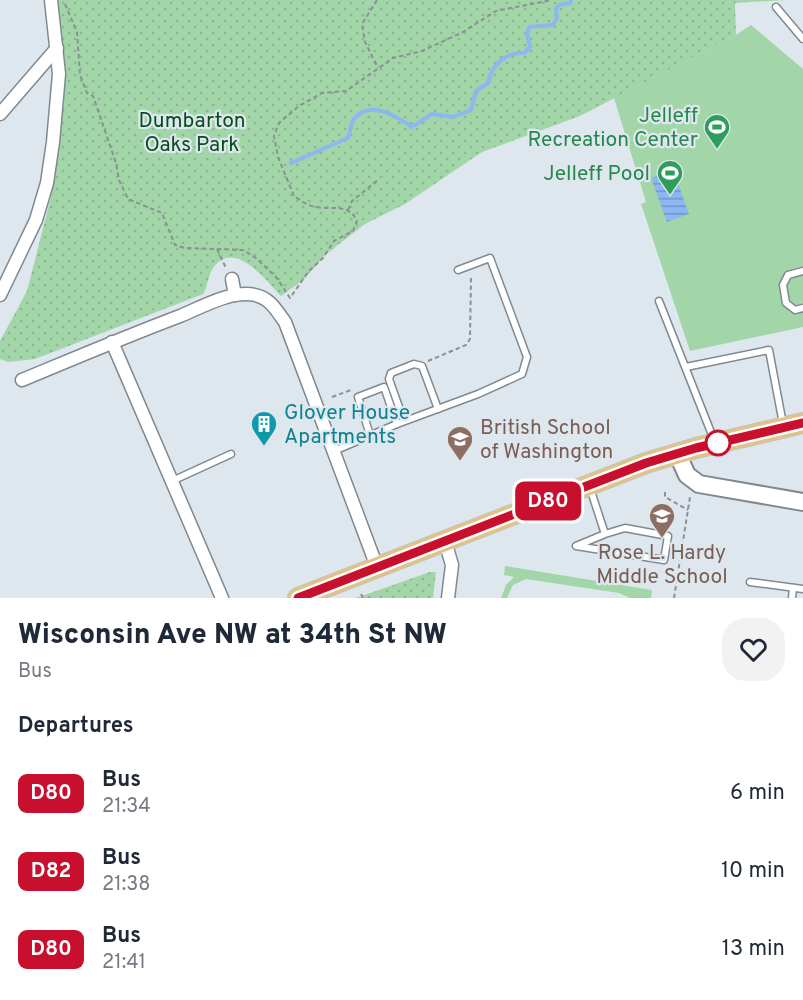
<!DOCTYPE html>
<style>
:root{--surface:#fff;--page:#f2f2f3;--text:#1f2937;--muted:#747a83}
body{margin:0;font-family:Overpass,sans-serif;background:var(--page);color:var(--text);height:100vh;display:flex;flex-direction:column;font-size:22px;white-space:nowrap}
*{box-sizing:border-box;margin:0}
p{font-size:20px;color:var(--muted)}
.icon{flex:none;width:33px;height:33px;fill:none;stroke:currentColor;stroke-width:2;stroke-linecap:round;stroke-linejoin:round}
.map{position:relative;height:598px;overflow:hidden}
.side{display:flex;flex-direction:column;background:var(--surface);flex:1}
.side>*{flex:none}
.badge{padding:0 12px;border-radius:9px;font-size:21px;line-height:39px}
.map>.badge{position:absolute;translate:-50% -50%;box-shadow:0 0 0 3px #fff}
h2{padding:0 18px;font-size:22px;line-height:54px}
.round{display:grid;place-items:center;flex:none;width:63px;height:63px;border-radius:24px;background:var(--page)}
.head{display:flex;align-items:center;justify-content:space-between;height:102px;padding:0 18px}
h1{font-size:28px;font-weight:800;line-height:45px}
ul{padding:0;list-style:none}
li{display:flex;align-items:center;gap:18px;height:78px;padding:0 18px}
li div{flex:1}
li b{display:block;font-size:22px}
li em{font-style:normal}
li .badge{min-width:66px;font-weight:700;text-align:center}
.map>svg:first-child{display:block}
.park{fill:url(#park-dots)}
.garden{fill:#a2d6a8}
.water{fill:url(#water-rules)}
.lines{fill:none;stroke-linecap:round;stroke-linejoin:round}
.stream{stroke:#8cb7f3;stroke-width:4}
.lane-casing{stroke:#818990;stroke-width:9}
.street-casing{stroke:#818990;stroke-width:15}
.secondary-casing{stroke:#818990;stroke-width:20}
.primary-casing{stroke:#c2c3c4;stroke-width:22}
.path{stroke:#8a9095;stroke-width:2;stroke-dasharray:4.5 3;stroke-linecap:butt}
.lane{stroke:#fff;stroke-width:6}
.street{stroke:#fff;stroke-width:12}
.secondary{stroke:#fff;stroke-width:16}
.primary{stroke:#e1c485;stroke-width:20}
.line-casing{stroke:#fff;stroke-width:14}
.line{stroke:#c8102e;stroke-width:9}
.stop-dot{fill:#fff;stroke:#c8102e;stroke-width:3}
.labels{text-anchor:middle;stroke-width:4.5;stroke-linejoin:round;paint-order:stroke}
.leisure-label{font-size:21px;fill:#27864d;stroke:#dee7ee;text-anchor:end}
.park-label{font-size:21px;fill:#084e1d;stroke:#dee7ee}
.culture-label{font-size:21px;fill:#0d838f;stroke:#dee7ee;text-anchor:start}
.education-label{font-size:21px;fill:#785e54;stroke:#dee7ee;text-anchor:start}
</style>
<div class="map">
<svg width="803" height="598" viewBox="0 0 803 598">
<defs>
<pattern id="park-dots" width="8" height="8" patternUnits="userSpaceOnUse" patternTransform="scale(1.5)"><rect width="8" height="8" fill="#a2d6a8"/><path d="M2 2h.1M6 6h.1" fill="none" stroke="#8bb891" stroke-width="1.8" stroke-linecap="round"/></pattern>
<pattern id="water-rules" width="6" height="5" patternUnits="userSpaceOnUse" patternTransform="scale(1.5)"><rect width="6" height="5" fill="#8cb7f3"/><path d="M0 2.5h6" fill="none" stroke="#7295c5"/></pattern>
</defs>
<rect width="100%" height="100%" fill="#dee7ee"/>
<g class="park">
<path d="M58 0H785L735 3 736 35 580 116 482 152 405 204 365 224 325 255 304 279 281 296C266 281 235 238 213 268 208 276 208 286 203 294L35 359 8 362 0 359V341L27 291 52 193 62 117 63 54Z"/>
<polygon points="430,572 436,572 433,598 356,598"/>
</g>
<g class="garden">
<polygon points="751,25 803,69 803,327 690,351 641,204 646,202 614,98 736,35"/>
<polygon points="505,566 652,590 651,598 630,598 619,593 526,579 513,585 507,598 501,598 506,585 514,577 504,575"/>
</g>
<polygon class="water" points="673,170 689,214 667,222 651,178"/>
<g class="lines">
<path class="stream" d="M291 163 348 138C350 133 351 123 354 119 370 99 396 116 412 127L432 114 453 117 471 110 476 91 488 83C492 65 505 52 524 53L530 47 527 34 529 27 553 25 557 18 556 9 559 5 570 3 571 0"/>
<g class="lane-casing">
<g id="lane">
<polyline points="776,7 803,39"/>
<polyline points="803,271 788,275 783,285 786,303 795,310 803,308"/>
<polyline points="659,301 714,440"/>
<polyline points="686,367 769,350 783,424"/>
<polyline points="404,421 389,379 391,373 414,364 422,366 438,409"/>
<polyline points="397,424 478,394 522,374 527,357 490,258 458,270"/>
<polyline points="334,451 397,424 384,387 358,397 370,435"/>
<polyline points="172,481 231,454"/>
<polyline points="590,488 605,534 576,546 664,560 668,536 625,528 605,534"/>
<polyline points="750,582 803,589"/>
<polyline points="792,598 793,588"/>
</g>
</g>
<g class="street-casing">
<g id="street">
<polyline points="0,114 57,48"/>
<polyline points="232,279 235,295"/>
<polyline points="0,295 36,220 47,183 53,142 59,74 51,0"/>
<polyline points="112,342 222,598"/>
<path d="M22 380C75 358 127 336 180 316 202 307 231 290 255 295 270 298 276 310 285 322L377 567"/>
<polyline points="445,541 452,565 448,598"/>
</g>
</g>
<g class="secondary-casing">
<polyline id="secondary" points="677,453 687,475 699,484 803,502"/>
</g>
<g class="primary-casing">
<polyline id="primary" points="298,598 646,463 696,448 803,423"/>
</g>
<g class="path">
<polyline points="377,0 362,24 365,42 378,68"/>
<path d="M65 4 77 32 80 75 87 93 93 96 116 163 119 180 128 199 162 213 175 245 185 248 243 250 256 258 276 277 290 298 308 272 323 258 334 241 353 231 357 221C349 203 331 210 316 207 308 206 300 200 294 196L278 157 274 136 279 123 299 106 322 93 346 91 393 58 422 51 463 32 496 11 552 0"/>
<polyline points="348,210 352,201 378,180"/>
<polyline points="217,249 226,268"/>
<polyline points="428,361 466,345 470,339 471,276"/>
<polyline points="332,397 351,390"/>
<polyline points="665,492 665,497 688,510"/>
<polyline points="361,594 363,598"/>
<polyline points="674,598 690,497"/>
</g>
<use href="#lane" class="lane"/>
<use href="#street" class="street"/>
<use href="#secondary" class="secondary"/>
<use href="#primary" class="primary"/>
</g>
<g class="lines">
<g class="line-casing">
<polyline id="line" points="298,598 646,463 696,448 803,423"/>
</g>
<use href="#line" class="line"/>
</g>
<defs>
<g id="stadium-pin" transform="scale(1.35)"><path d="M0 17L-7.5 6A9.5 9.5 0 1 1 7.5 6Z" fill="#2e9e5b" stroke="#dee7ee"/><path d="M0-5a6.5 5 0 1 0 0 10a6.5 5 0 1 0 0-10ZM-3.5-1.8h7v3.6h-7Z" fill="#fff"/></g>
<g id="building-pin" transform="scale(1.35)"><path d="M0 17L-7.5 6A9.5 9.5 0 1 1 7.5 6Z" fill="#0f9aa8" stroke="#dee7ee"/><path d="M-4-6H4V6H1V3H-1V6H-4ZM-2.5-4.3h1.7v1.8h-1.7ZM.8-4.3h1.7v1.8H.8ZM-2.5-1h1.7V.8h-1.7ZM.8-1h1.7V.8H.8Z" fill="#fff"/></g>
<g id="school-pin" transform="scale(1.35)"><path d="M0 17L-7.5 6A9.5 9.5 0 1 1 7.5 6Z" fill="#8d6e63" stroke="#dee7ee"/><path d="M0-5L7-2L0 1L-7-2ZM-4 1L0 2.5L4 1V4Q0 6-4 4Z" fill="#fff"/></g>
</defs>
<g fill-rule="evenodd">
<use href="#stadium-pin" x="717" y="127"/>
<use href="#stadium-pin" x="670" y="173"/>
<use href="#building-pin" x="264" y="424"/>
<use href="#school-pin" x="460" y="439"/>
<use href="#school-pin" x="662" y="516"/>
</g>
<circle class="stop-dot" cx="718" cy="443" r="12"/>
<g class="labels">
<g class="leisure-label">
<text x="698" y="122">Jelleff<tspan x="698" dy="24">Recreation Center</tspan></text>
<text x="650" y="180">Jelleff Pool</text>
</g>
<g class="park-label">
<text x="192" y="127">Dumbarton<tspan x="192" dy="24">Oaks Park</tspan></text>
</g>
<g class="culture-label">
<text x="284" y="419">Glover House<tspan x="284" dy="24">Apartments</tspan></text>
</g>
<g class="education-label">
<text x="480" y="434">British School<tspan x="480" dy="24">of Washington</tspan></text>
<text x="662" y="559" text-anchor="middle">Rose L. Hardy<tspan x="662" dy="24">Middle School</tspan></text>
</g>
</g>
</svg>
<b class="badge" style="left:548px;top:501px;background:#c8102e;color:#fff">D80</b>
</div>
<section class="side">
<div class="head"><div><h1>Wisconsin Ave NW at 34th St NW</h1><p>Bus</p></div><a class="round"><svg class="icon" aria-label="heart" viewBox="0 0 24 24"><path d="M12 20l-8-8c-3-5 5-10 8-4 3-6 11-1 8 4z"/></svg></a></div>
<h2>Departures</h2>
<ul>
<li><span class="badge" style="background:#c8102e;color:#fff">D80</span><div><b>Bus</b><p>21:34</p></div><em>6 min</em></li>
<li><span class="badge" style="background:#c8102e;color:#fff">D82</span><div><b>Bus</b><p>21:38</p></div><em>10 min</em></li>
<li><span class="badge" style="background:#c8102e;color:#fff">D80</span><div><b>Bus</b><p>21:41</p></div><em>13 min</em></li>
</ul>
</section>
